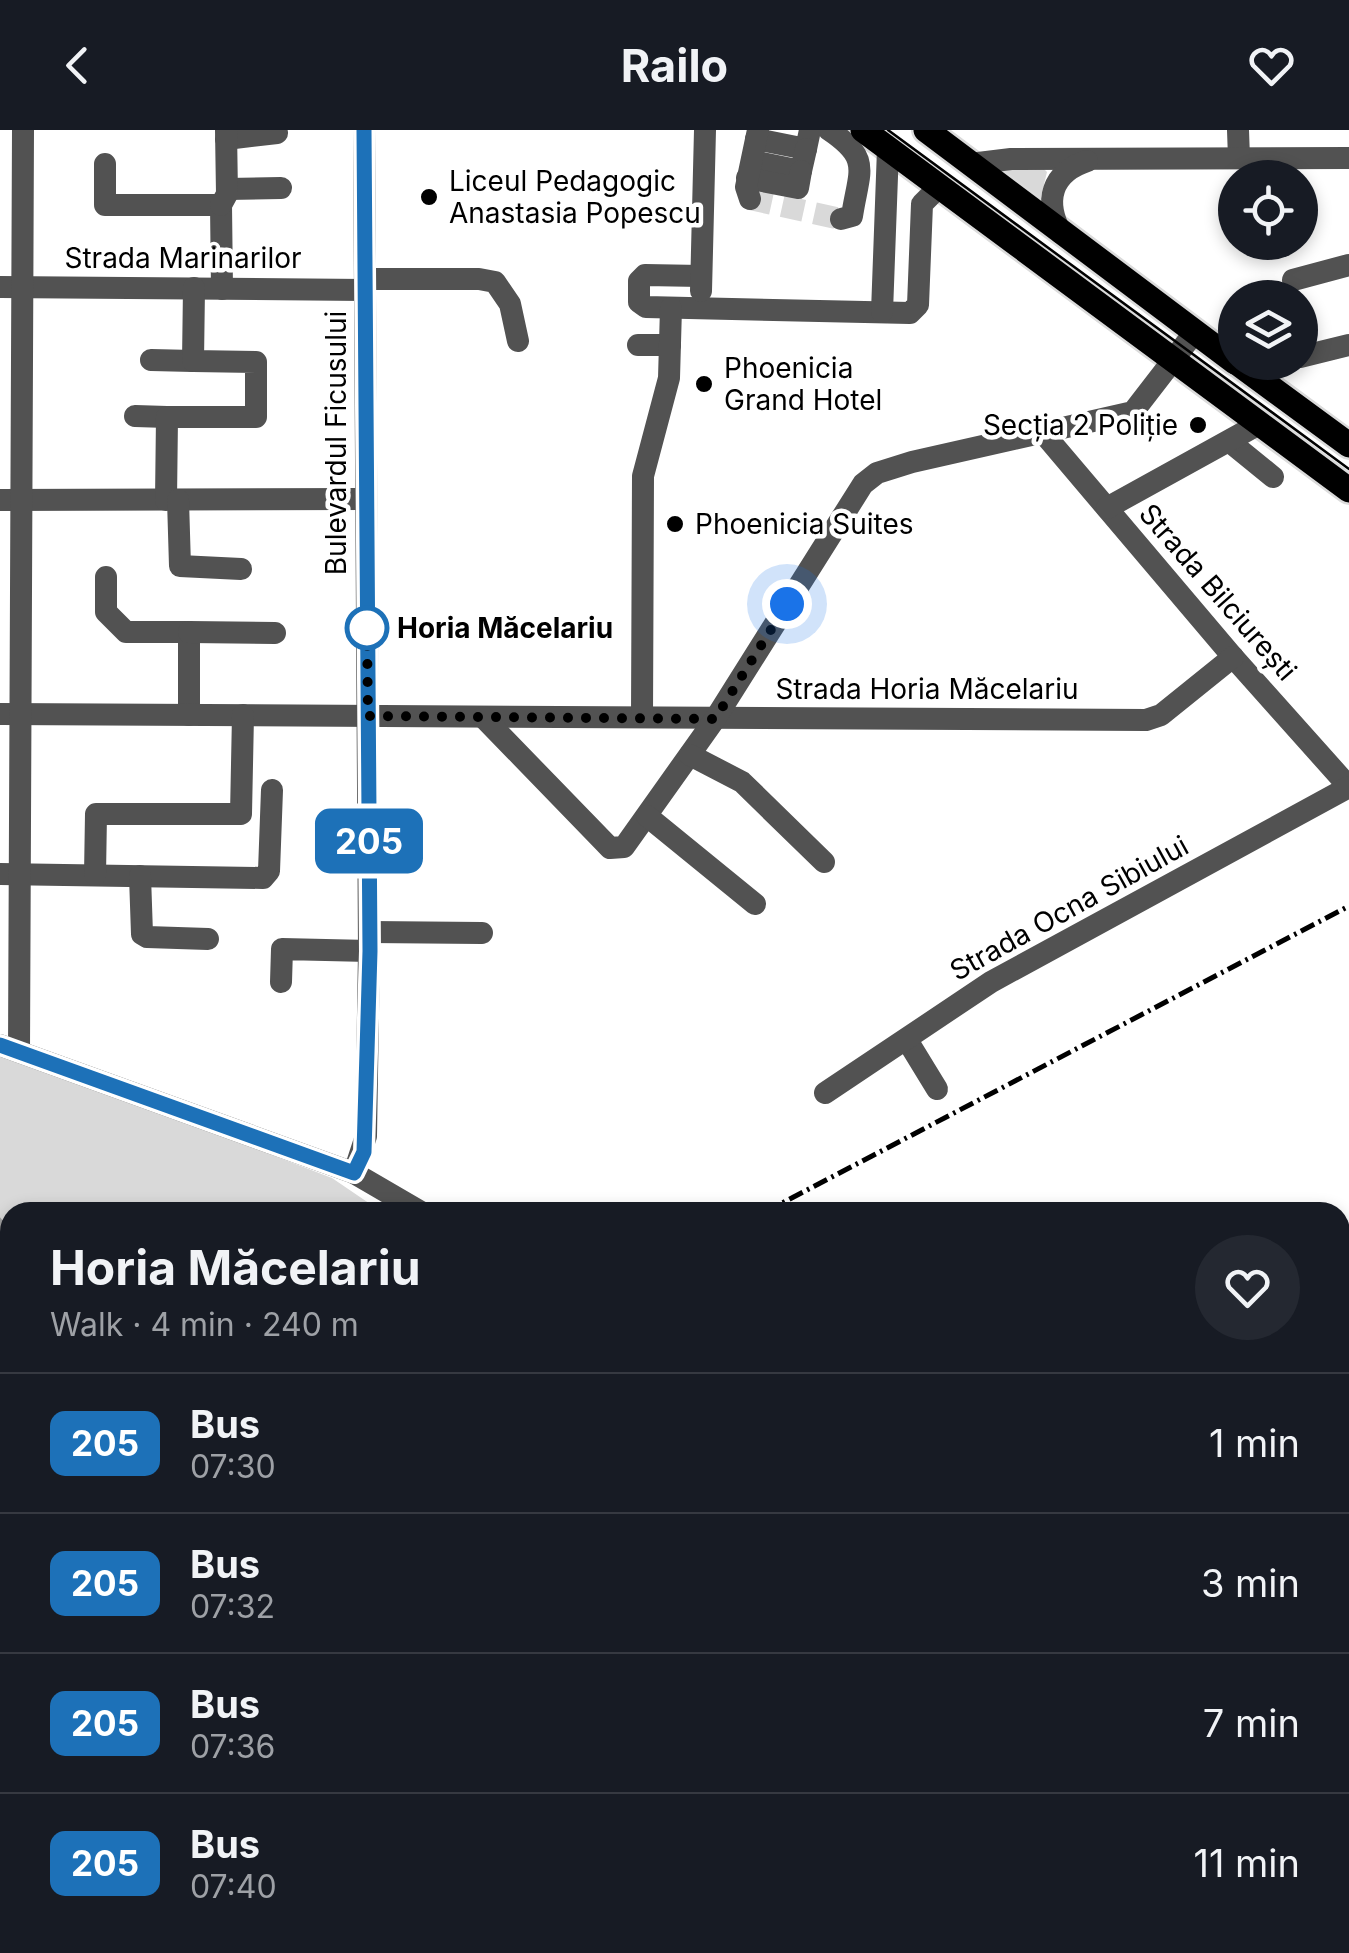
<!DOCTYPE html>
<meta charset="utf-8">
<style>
:root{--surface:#171b24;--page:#242831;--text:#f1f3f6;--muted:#9ea1a6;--line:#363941}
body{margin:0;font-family:Inter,sans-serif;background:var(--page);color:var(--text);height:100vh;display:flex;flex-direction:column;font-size:38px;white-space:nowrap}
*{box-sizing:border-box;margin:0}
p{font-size:32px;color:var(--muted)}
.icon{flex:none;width:55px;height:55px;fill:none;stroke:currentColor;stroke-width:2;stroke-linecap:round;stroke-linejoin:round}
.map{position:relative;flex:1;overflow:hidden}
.panel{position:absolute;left:0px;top:1072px;width:1350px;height:752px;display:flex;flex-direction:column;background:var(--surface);border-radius:30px 30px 0 0;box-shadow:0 5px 15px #0003}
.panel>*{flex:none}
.badge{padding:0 20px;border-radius:15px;font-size:35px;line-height:65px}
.fabs{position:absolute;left:1218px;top:30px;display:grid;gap:20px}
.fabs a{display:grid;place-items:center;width:100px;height:100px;border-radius:50%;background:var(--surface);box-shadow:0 5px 15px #0003;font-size:50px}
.you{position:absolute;width:50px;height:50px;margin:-25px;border:8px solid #fff;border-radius:50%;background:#1a73e8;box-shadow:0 0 0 15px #1a73e833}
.map>.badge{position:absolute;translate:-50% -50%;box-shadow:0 0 0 5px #fff}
.round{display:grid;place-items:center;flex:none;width:105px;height:105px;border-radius:52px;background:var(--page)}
.head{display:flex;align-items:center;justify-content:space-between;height:170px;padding:0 50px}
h1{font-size:48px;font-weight:700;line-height:75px}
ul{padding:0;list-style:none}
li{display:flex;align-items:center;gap:30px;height:140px;padding:0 50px;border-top:2px solid var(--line)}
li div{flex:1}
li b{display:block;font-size:38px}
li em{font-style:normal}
li .badge{min-width:110px;font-weight:700;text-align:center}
header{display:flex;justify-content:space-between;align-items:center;height:130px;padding:0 50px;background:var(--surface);font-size:45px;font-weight:700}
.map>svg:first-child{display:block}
.green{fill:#d9d9d9}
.water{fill:#a0a0a0}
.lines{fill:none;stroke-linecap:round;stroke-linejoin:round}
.minor-tunnel{stroke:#d9d9d9;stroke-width:22;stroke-dasharray:22 11;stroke-linecap:butt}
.major-casing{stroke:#dbdbdb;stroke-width:30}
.minor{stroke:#525252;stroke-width:22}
.major{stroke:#000;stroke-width:25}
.tram{stroke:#000;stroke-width:2.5}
.rail{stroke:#000;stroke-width:5;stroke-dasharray:15 5 2.5 5;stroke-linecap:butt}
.line-casing{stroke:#fff;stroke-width:22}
.line{stroke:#1d71b8;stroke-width:15}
.walk{stroke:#000;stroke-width:10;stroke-dasharray:0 18}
.poi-dot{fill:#000;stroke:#fff;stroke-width:4}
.stop-dot{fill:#fff;stroke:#1d71b8;stroke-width:5}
.labels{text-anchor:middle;stroke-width:9;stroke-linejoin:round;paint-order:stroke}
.poi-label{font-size:28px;fill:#000;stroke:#fff;text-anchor:start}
.street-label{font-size:28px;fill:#000;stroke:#fff}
.stop-label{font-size:28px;font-weight:bold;fill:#000;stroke:#fff;text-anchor:start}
</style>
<header><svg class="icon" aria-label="back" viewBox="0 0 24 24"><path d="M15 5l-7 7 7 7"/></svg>Railo<svg class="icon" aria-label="heart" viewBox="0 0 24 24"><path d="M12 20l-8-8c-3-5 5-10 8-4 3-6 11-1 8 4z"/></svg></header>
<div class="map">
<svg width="1349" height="1823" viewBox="0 0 1349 1823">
<rect width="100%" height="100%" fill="#fff"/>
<g class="green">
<polygon points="1042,37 1047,42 1039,75 998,41"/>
<polygon points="0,925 70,947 332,1048 382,1082 10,1082 10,1100 0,1087"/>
<polygon points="10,1367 10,1458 0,1463 0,1383"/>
<polygon points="10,1493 10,1815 261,1815 265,1823 0,1823 0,1498"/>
<polygon points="499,1815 758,1815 760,1823 501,1823"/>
<polygon points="789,1815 842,1815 844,1823 790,1823"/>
</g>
<g class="water">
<polygon points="0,1087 10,1100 10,1367 0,1383"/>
<polygon points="261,1815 499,1815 501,1823 265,1823"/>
</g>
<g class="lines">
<polyline class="minor-tunnel" points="750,69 841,89"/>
<g class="major-casing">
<g id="major">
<polyline points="863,0 1349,360"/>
<polyline points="926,0 1235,232"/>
<polyline points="1236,232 1349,315"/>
<polyline points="762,1815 763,1823"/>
</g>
</g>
<g class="minor">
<path d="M829 0C872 29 859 40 852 86L841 89"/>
<polyline points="1238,0 1239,28"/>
<polyline points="226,9 277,3"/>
<polyline points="756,9 806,19 810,0"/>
<polyline points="752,31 801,41 806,19"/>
<polyline points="105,34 105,75 221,75 222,159"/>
<polyline points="970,34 1011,29 1349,28"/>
<polyline points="747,48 798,58 801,41"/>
<polyline points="227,59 281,58"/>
<polyline points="750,69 746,57 758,0"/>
<polyline points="221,75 227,64 226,0"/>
<path d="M1061 103C1044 71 1051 43 1087 31"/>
<polyline points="701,146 645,145 639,151 639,172 646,177 910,183 918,175 922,74 939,57"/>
<polyline points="365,149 479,149 495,152 510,174 518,211"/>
<polyline points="1293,150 1349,135"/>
<polyline points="0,157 365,160"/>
<polyline points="701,161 705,0"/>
<polyline points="882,182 888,19"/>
<polyline points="638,215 670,215"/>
<polyline points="1300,227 1349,215"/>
<polyline points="151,230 193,231"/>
<polyline points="135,286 167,287"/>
<polyline points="1044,304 1233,527 1349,657"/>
<polyline points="1230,312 1273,347"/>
<polyline points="0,370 366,369"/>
<polyline points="166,370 167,287 256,287 256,232 193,231 194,158"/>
<polyline points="178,370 180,436 241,439"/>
<polyline points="1107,378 1259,294"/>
<polyline points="106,447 106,482 126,502 189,502 189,585"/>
<polyline points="189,502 275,503"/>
<polyline points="0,584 1146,590 1161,585 1233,527"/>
<polyline points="483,587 610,718 624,717 715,589 863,354 877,343 912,332 1133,282 1194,203"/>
<polyline points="642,587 643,346 669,248 671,178"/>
<polyline points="690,625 742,652 824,732"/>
<polyline points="647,686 755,774"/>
<polyline points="0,744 263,748 269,741 272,660"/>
<polyline points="95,745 96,684 241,684 243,585"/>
<polyline points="140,746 142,804 147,807 208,809"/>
<polyline points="370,802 482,803"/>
<polyline points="281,852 282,819 369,821"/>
<polyline points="907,910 937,959"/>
<polyline points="0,915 354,1043 421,1082"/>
<polyline points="19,921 23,0"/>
<polyline points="825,963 991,852 1349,657"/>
<polyline points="354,1043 366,1006 369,821 364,0"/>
<polyline points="1340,1161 1349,1159"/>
<polyline points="0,1440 10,1423"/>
<polyline points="1340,1682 1349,1680"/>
<polyline points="916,1815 917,1823"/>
<polyline points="1182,1815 1184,1823"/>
<polyline points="1093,1823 1131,1815"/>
</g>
<use href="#major" class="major"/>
<polyline class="tram" points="888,0 1349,339"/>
<g class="rail">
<polyline points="765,1082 1349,776"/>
<polyline points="0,1491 10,1486"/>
</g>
</g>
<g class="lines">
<g class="line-casing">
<polyline id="line" points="0,915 354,1043 364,1022 370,821 364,0"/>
</g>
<use href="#line" class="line"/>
<polyline class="walk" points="367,498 368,586 715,589 787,474"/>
</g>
<g class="poi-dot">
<circle cx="429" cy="67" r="10"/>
<circle cx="704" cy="254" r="10"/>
<circle cx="1198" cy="295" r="10"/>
<circle cx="675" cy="394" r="10"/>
</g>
<circle class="stop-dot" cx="367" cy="498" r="20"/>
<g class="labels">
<g class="poi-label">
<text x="449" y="61">Liceul Pedagogic<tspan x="449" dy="32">Anastasia Popescu</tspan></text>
<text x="724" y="248">Phoenicia<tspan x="724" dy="32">Grand Hotel</tspan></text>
<text x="1178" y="305" text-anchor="end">Secția 2 Poliție</text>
<text x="695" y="404">Phoenicia Suites</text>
</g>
<g class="street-label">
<text x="183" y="138">Strada Marinarilor</text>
<text transform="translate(336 313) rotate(-90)" y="10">Bulevardul Ficusului</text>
<text transform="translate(1218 462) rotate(49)" y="10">Strada Bilciurești</text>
<text x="927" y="569">Strada Horia Măcelariu</text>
<text transform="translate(1069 778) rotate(-29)" y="10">Strada Ocna Sibiului</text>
</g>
<g class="stop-label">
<text x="397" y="508">Horia Măcelariu</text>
</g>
</g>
</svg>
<div class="fabs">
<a><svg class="icon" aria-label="locate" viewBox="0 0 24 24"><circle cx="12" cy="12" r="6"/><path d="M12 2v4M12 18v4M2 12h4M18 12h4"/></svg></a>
<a><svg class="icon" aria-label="layers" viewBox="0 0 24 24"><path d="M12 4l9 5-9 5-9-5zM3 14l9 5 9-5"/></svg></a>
</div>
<div class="you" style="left:787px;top:474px"></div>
<b class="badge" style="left:369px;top:711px;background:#1d71b8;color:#fff">205</b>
<section class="panel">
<div class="head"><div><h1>Horia Măcelariu</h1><p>Walk · 4 min · 240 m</p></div><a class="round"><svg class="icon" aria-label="heart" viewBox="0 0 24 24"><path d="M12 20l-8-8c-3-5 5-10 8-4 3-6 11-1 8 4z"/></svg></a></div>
<ul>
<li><span class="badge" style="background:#1d71b8;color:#fff">205</span><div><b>Bus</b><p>07:30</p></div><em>1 min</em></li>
<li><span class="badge" style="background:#1d71b8;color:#fff">205</span><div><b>Bus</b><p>07:32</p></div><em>3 min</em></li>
<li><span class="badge" style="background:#1d71b8;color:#fff">205</span><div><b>Bus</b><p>07:36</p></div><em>7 min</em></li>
<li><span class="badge" style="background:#1d71b8;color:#fff">205</span><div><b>Bus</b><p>07:40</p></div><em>11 min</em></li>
</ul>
</section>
</div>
